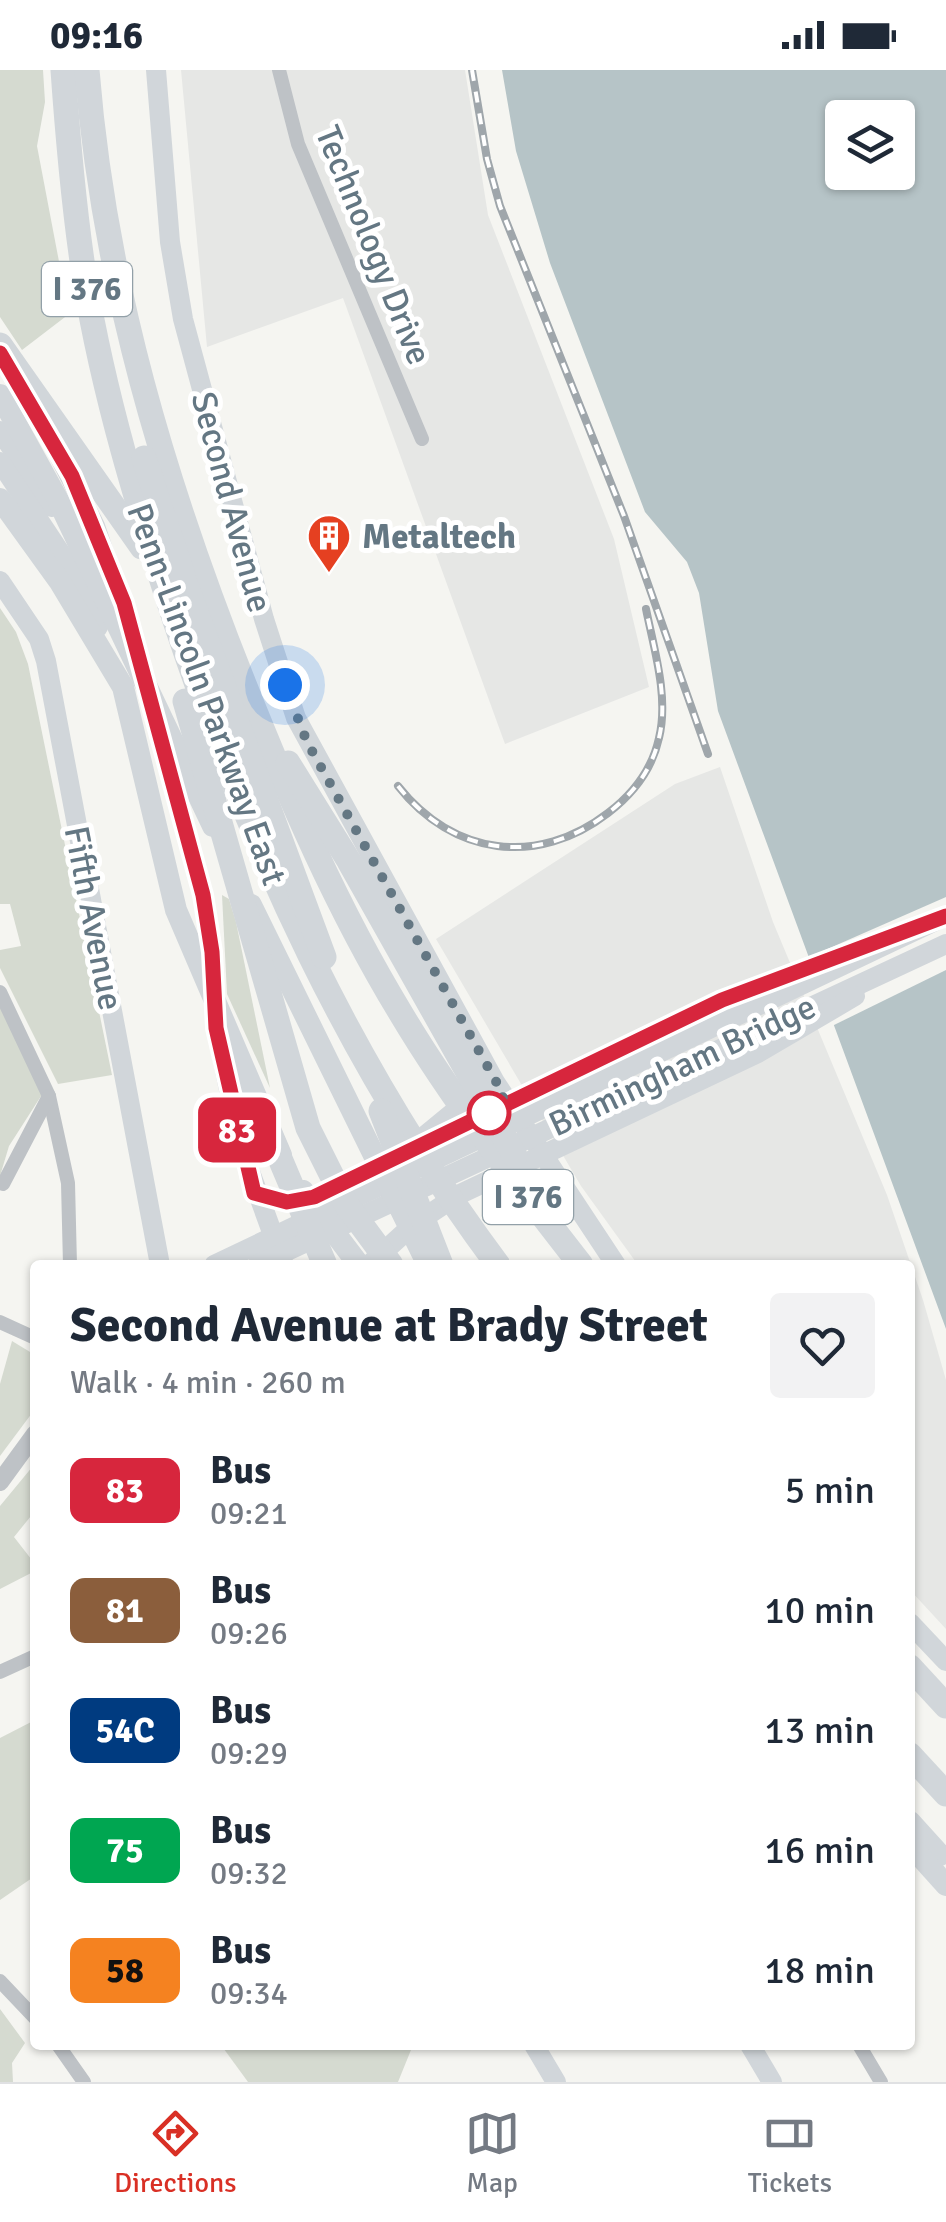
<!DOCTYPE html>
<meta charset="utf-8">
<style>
:root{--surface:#fff;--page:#f2f2f3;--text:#1f2937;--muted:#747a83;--line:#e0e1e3;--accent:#d93025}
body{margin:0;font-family:Signika,sans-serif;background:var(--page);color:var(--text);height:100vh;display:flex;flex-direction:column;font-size:38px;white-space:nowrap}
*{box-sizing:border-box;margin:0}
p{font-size:32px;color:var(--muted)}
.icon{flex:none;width:55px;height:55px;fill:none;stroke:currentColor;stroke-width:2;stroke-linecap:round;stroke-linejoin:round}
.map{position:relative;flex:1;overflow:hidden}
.drawer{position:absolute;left:30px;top:1190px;width:885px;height:790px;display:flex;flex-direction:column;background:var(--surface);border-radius:10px;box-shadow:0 2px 8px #0004}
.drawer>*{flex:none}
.badge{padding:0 20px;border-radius:15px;font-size:35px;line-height:65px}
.controls{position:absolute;left:825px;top:30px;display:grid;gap:20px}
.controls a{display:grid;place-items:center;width:90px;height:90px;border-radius:10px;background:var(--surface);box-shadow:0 2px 8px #0004;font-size:50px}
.you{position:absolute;width:50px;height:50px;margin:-25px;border:8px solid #fff;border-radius:50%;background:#1a73e8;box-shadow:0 0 0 15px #1a73e833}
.map>.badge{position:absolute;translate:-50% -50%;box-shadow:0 0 0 5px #fff}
.round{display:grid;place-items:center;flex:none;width:105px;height:105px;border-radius:10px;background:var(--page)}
.summary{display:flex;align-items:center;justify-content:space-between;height:170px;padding:0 40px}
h1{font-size:48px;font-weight:800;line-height:75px}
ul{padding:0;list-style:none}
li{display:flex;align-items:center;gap:30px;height:120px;padding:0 40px}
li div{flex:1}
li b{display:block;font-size:38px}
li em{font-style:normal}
li .badge{min-width:110px;font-weight:700;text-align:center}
.status{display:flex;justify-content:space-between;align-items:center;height:70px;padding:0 50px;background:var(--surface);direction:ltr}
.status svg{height:28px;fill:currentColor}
.tab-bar{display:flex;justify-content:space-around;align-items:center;height:140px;border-top:2px solid var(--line);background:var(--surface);font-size:28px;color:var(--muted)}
.tab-bar a{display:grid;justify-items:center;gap:5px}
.tab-bar .current{color:var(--accent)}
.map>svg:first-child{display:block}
.built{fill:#e6e7e5}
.green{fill:#d5dad0}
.water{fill:#b6c4c7;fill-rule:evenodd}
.pier{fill:#f5f5f1}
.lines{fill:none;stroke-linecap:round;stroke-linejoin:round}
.minor{stroke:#bec2c6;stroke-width:14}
.tertiary{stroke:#bec2c6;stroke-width:18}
.secondary{stroke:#d1d6da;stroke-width:20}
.primary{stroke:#d1d6da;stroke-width:20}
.trunk{stroke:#d1d6da;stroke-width:22}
.motorway{stroke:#d1d6da;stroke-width:25}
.rail-casing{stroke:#9fa6ab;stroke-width:8}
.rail{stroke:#fff;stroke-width:4;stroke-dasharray:11;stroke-linecap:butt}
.line-casing{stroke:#fff;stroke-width:22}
.line{stroke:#d7263d;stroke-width:15}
.walk{stroke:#647783;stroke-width:10;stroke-dasharray:0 18}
.stop-dot{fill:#fff;stroke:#d7263d;stroke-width:5}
.labels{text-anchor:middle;stroke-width:10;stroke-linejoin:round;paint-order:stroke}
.shield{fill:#fff;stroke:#92a0a8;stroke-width:2.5}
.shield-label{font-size:32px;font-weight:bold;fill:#647783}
.street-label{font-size:35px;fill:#647783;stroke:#fff}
.poi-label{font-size:35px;font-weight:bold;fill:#647783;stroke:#fff;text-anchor:start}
</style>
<div class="status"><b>09:16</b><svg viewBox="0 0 49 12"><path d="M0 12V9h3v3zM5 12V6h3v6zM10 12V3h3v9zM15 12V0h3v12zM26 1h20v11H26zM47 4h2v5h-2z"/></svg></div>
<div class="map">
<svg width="946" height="2012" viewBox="0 0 946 2012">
<rect width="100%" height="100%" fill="#f5f5f1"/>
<g class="built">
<polygon points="181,0 465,0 488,145 614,469 649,617 505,674 343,228 207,277"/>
<polygon points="720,697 773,852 887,1125 923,1230 946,1310 946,1559 910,1520 910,1195 638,1195 581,1116 436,869 675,714"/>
</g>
<g class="green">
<polygon points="0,0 43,0 45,32 37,76 69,244 22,280 0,247"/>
<polygon points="0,538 16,562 28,594 112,1005 58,1014 0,898 0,880 21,876 10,834 0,834"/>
<polygon points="222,825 229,829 236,852 270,1018 227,924"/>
<polygon points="0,937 43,1023 9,1076 0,1106"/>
<polygon points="12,1271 35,1285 35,1339 0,1386 0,1314"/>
<polygon points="33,1396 35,1441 14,1467 35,1494 35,1501 0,1519 0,1436"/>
<polygon points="35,1650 35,1806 0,1830 0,1668"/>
<polygon points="0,1939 25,1973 12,1993 13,2012 0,2012"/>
<polygon points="221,1975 413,1975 398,2012 248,2012"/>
</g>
<path class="water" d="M502 0H946V1259L718 641 699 523 687 492 645 442 550 193 516 81ZM842 48H898V102H842Z"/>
<polygon class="pier" points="946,827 946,900 832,956 807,888"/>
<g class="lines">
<g class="minor">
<polyline points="279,0 298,74 422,369"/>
<polyline points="0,922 49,1026 68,1113 70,1195"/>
<polyline points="3,1114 49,1026"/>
<polyline points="0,1252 35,1268"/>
<polyline points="0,1602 35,1586"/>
<polyline points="0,1911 35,1948"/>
<polyline points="58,1975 84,2012"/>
<polyline points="859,1975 881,2012"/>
</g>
<polyline class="tertiary" points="0,1412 35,1364"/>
<g class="secondary">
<polyline points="156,0 170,172 183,249 264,549 296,648 495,1012 616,1195"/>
<polyline points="410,1078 472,1027"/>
<polyline points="910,1553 946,1591"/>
</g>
<g class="primary">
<polyline points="44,356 95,456 136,578"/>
<polyline points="0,361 52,437"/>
<polyline points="0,392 66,491 98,557"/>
<polyline points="0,511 39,569 46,591 160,1195"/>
<polyline points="159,659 203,825 212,881 216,958 241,1077 284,1195"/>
<polyline points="255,1123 287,1132 314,1127 722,930 836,889"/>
<polyline points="214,1195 946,846"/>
<polyline points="257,1195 946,874"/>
<polyline points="369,1195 413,1155 458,1125 758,983 855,926"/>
<polyline points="534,1975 556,2012"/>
<polyline points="750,1975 772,2012"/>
</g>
<g class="trunk">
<polyline points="0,325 58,430 213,756"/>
<polyline points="0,429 60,512 123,617 176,840 281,1085"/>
<polyline points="251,835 428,1195"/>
<polyline points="303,1121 359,1195"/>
<polyline points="910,1752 940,1785"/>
<polyline points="910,1775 946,1815"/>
</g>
<g class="motorway">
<path d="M63 0C68 71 74 141 85 211 104 326 138 437 174 548 251 780 351 998 498 1195"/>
<path d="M87 0C104 214 165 416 244 614 289 727 337 838 400 942 453 1031 517 1113 581 1195"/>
<polyline points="0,275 142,477"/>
<polyline points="144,388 186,515 324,887"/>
<polyline points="185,631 308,1058 346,1134 391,1195"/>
<polyline points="288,693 349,791 515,1086"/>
<polyline points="381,1041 441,1195"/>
<polyline points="273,1072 325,1195"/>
<polyline points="910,1597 946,1636"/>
<polyline points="910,1685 946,1724"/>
</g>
<g class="rail-casing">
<g id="rail">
<polyline points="472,0 487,89 500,136 624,446 708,684"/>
<path d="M398 716C453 786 538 797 608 743 633 724 652 700 659 668 669 627 654 579 646 539"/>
</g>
</g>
<use href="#rail" class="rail"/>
</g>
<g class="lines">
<g class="line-casing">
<polyline id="line" points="0,283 72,406 124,533 203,825 212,882 216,958 254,1123 287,1132 314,1127 722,930 946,846"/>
</g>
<use href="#line" class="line"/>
<polyline class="walk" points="285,615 307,672 504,1026 489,1043"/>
</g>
<defs>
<g id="building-pin" transform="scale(2.25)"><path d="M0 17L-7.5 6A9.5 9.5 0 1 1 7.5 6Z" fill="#e54021" stroke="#fff"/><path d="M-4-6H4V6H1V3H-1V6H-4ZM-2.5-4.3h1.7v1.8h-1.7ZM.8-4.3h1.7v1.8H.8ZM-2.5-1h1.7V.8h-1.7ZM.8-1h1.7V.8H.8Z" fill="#fff"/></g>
</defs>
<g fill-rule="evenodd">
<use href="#building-pin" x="329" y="466"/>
</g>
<circle class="stop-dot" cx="489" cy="1043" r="20"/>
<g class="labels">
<g class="shield">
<rect x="42" y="192" width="90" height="54" rx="8"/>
<rect x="483" y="1100" width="90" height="54" rx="8"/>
</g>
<g class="shield-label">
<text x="87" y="230">I 376</text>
<text x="528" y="1138">I 376</text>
</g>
<g class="street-label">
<text transform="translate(374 175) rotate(68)" y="12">Technology Drive</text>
<text transform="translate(232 432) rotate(75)" y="12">Second Avenue</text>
<text transform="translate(207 624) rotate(70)" y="12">Penn-Lincoln Parkway East</text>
<text transform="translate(94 848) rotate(79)" y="12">Fifth Avenue</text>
<text transform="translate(682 995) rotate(-25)" y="12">Birmingham Bridge</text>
</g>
<g class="poi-label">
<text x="362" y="478">Metaltech</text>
</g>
</g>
</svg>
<div class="controls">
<a><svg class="icon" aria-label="layers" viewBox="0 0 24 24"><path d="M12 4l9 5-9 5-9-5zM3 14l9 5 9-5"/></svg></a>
</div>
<div class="you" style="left:285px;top:615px"></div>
<b class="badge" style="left:237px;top:1060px;background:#d7263d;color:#fff">83</b>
<section class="drawer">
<div class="summary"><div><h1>Second Avenue at Brady Street</h1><p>Walk · 4 min · 260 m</p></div><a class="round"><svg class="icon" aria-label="heart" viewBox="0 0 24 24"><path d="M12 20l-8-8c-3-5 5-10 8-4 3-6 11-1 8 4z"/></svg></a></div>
<ul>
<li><span class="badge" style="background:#d7263d;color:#fff">83</span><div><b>Bus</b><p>09:21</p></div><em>5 min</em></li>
<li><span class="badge" style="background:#8b5e3c;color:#fff">81</span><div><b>Bus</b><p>09:26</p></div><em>10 min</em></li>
<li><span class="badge" style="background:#003b80;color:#fff">54C</span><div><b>Bus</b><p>09:29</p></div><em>13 min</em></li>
<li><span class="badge" style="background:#00a651;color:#fff">75</span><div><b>Bus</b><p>09:32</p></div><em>16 min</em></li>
<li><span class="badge" style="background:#f58220;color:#111">58</span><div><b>Bus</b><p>09:34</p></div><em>18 min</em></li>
</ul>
</section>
</div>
<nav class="tab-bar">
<a class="current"><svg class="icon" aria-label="directions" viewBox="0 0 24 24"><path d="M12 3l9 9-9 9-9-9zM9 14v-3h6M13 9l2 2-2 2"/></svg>Directions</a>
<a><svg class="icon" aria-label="map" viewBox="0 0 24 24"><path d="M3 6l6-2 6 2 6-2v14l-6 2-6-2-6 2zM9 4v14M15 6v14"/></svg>Map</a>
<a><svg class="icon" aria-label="tickets" viewBox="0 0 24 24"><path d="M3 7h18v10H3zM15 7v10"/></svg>Tickets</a>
</nav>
